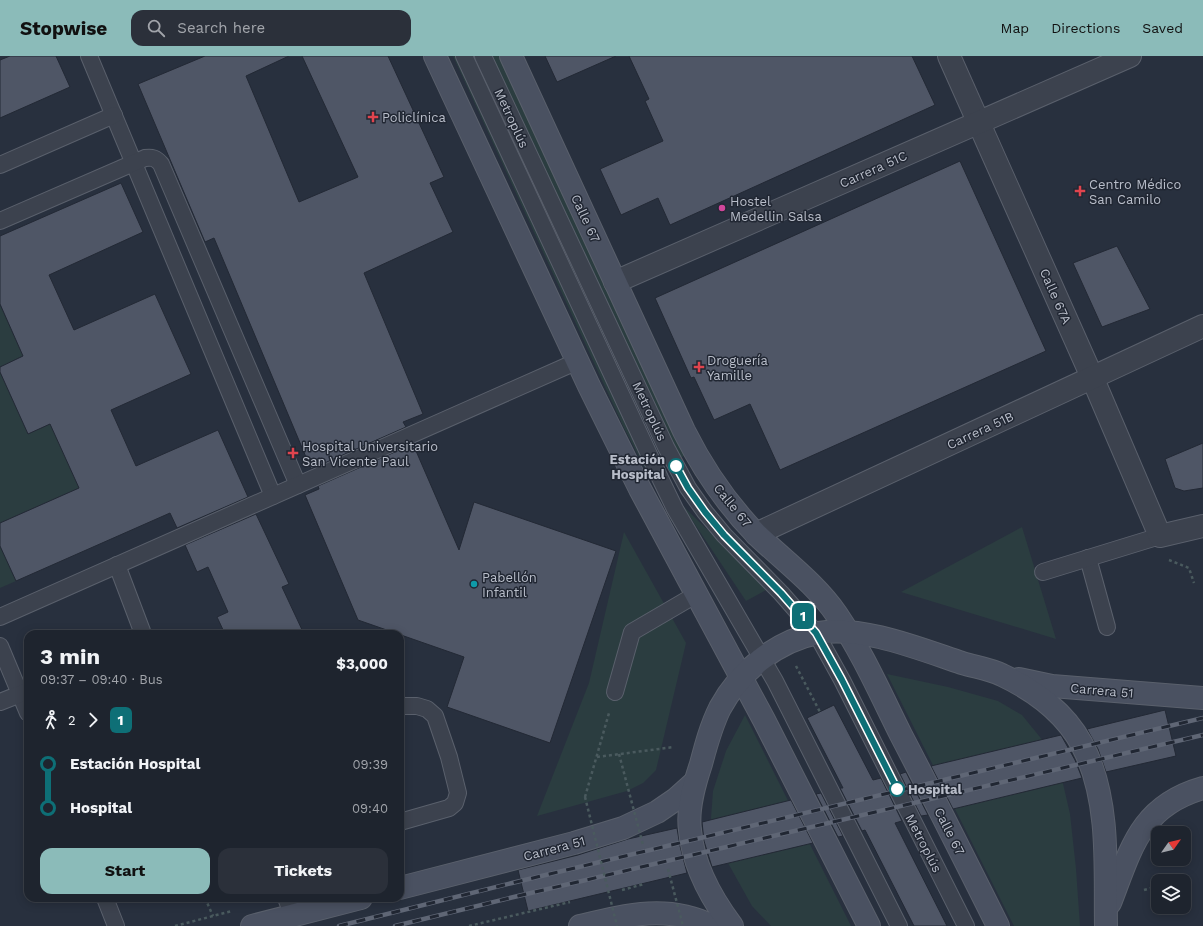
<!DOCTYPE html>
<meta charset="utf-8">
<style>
:root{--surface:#1e242e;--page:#2b303a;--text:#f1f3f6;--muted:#a1a4aa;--line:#3c414a;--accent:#8bbbb9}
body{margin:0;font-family:"Work Sans",sans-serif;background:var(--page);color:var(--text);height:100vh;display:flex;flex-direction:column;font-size:15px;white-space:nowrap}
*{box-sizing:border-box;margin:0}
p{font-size:13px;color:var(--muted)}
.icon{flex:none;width:22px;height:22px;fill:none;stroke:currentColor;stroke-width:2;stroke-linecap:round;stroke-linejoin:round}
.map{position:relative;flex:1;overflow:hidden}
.panel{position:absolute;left:24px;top:574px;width:380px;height:272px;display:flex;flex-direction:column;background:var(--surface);border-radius:12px;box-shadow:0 2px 10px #0003,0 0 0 1px var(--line)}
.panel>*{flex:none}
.badge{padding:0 8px;border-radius:6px;font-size:14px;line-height:26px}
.needle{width:26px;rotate:56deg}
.fabs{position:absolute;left:1151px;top:770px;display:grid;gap:8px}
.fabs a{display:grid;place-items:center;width:40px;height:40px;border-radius:8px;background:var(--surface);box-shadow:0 2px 10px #0003,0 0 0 1px var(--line);font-size:20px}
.map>.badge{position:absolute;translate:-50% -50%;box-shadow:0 0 0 2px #fff}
.legs{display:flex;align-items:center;gap:6px;height:44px;padding:0 16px;font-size:13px}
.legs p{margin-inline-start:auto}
.summary{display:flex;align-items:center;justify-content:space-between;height:68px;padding:0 16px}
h1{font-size:22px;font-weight:700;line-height:30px}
.cta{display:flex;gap:8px;margin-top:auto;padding:8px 16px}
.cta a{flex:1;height:46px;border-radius:12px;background:var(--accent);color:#111;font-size:16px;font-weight:700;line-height:46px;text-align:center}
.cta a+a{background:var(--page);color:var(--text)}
ul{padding:0 16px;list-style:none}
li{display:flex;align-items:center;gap:14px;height:44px;font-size:15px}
li i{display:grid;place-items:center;width:6px;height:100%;margin:0 5px;background:currentColor}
li i::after{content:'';width:10px;height:10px;margin:-5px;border:3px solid;border-radius:50%;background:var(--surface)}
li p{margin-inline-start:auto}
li:first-child i{background:linear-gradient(#0000 50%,currentColor 0)}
li:last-child i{background:linear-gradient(currentColor 50%,#0000 0)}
header{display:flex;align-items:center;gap:24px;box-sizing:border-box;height:56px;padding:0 20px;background:var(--accent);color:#111}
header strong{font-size:19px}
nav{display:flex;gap:22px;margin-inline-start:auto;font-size:14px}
.search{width:280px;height:36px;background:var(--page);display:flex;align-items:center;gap:10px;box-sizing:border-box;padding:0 14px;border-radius:12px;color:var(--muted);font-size:15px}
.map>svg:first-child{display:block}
.green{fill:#2b3d40}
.building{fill:#4f5666;stroke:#232935}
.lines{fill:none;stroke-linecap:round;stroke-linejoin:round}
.lane-casing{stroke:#5a606c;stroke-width:18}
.street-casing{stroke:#5a606c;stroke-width:24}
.secondary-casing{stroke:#5a606c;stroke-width:24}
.path{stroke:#4a5a5e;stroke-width:2.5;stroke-dasharray:3 3;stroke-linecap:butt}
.lane{stroke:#3c424e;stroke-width:16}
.street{stroke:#3c424e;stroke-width:22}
.secondary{stroke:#4a5161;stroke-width:22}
.rail-casing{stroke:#5f6675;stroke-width:4.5}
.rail{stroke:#212733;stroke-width:3;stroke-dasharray:9;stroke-linecap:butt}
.path-bridge{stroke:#4a5a5e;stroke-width:2.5;stroke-dasharray:3 3;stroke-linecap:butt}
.line-1-casing{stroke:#fff;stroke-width:9}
.line-1{stroke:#0e6f76;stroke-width:6}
.health-dot{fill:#e0444e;stroke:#212733;stroke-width:1.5}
.hotel-dot{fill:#d1479c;stroke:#212733;stroke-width:1.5}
.stop-1-dot{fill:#fff;stroke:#0e6f76;stroke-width:2}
.culture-dot{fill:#0f9aa8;stroke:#212733;stroke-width:1.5}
.labels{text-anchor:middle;stroke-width:3;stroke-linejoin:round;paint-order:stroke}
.poi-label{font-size:13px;fill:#b8bdc9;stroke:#212733;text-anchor:start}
.street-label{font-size:13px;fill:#b8bdc9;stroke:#212733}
.stop-label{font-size:13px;font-weight:bold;fill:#b8bdc9;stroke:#212733;text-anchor:end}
</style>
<header>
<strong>Stopwise</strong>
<div class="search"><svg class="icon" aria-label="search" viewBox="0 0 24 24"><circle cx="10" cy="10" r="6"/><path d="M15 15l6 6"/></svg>Search here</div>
<nav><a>Map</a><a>Directions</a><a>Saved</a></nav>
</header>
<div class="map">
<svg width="1203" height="870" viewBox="0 0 1203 870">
<rect width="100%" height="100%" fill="#28303e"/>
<g class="green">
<polygon points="453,0 459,0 651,424 623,370"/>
<polygon points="492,0 499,0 686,399 680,402"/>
<polygon points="0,249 23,300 0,311"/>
<polygon points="0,316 28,378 50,368 79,432 0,467"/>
<polygon points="682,449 768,533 746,545"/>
<polygon points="1022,471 1056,583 901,536"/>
<polygon points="624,476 686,587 656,714 643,727 627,735 537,760 589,627"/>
<polygon points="0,490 16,525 0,532"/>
<polygon points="887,618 948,631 998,645 1022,659 1044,686 1061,719 1070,758 1076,813 1080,870 1014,870"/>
<polygon points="745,659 851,870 771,870 752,850 719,791 711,762 713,735 726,695"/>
</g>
<g class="building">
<polygon points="10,0 56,0 70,31 0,62 0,4"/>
<polygon points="205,0 289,0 246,20 299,146 358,121 302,0 388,0 444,121 430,127 453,176 364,217 423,358 403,366 406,371 311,413 214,182 205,186 138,28"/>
<polygon points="545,0 616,0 557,26"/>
<polygon points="629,0 912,0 935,49 670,169 658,142 621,159 600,113 663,85 645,45 649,43"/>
<polygon points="960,105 1046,295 780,414 750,348 714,364 694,321 691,322 655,242"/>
<polygon points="121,127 143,176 49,219 74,274 155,238 191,318 111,354 136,410 218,374 248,441 177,472 170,457 16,525 0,490 0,467 79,432 50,368 28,378 0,316 0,311 23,300 0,248 0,180"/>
<polygon points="1117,190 1150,253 1102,271 1073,207"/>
<polygon points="1203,387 1203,432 1184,435 1175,432 1165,403"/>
<polygon points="413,388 459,494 474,446 616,495 550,687 447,651 464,601 358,564 305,439 319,433 318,430"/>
<polygon points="256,458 289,528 282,531 304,578 225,578 217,561 228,556 208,511 197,516 185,489"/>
<polygon points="834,649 873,724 881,722 902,765 895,767 947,870 914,870 865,774 862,775 840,732 843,732 807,662"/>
<polygon points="1165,654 1176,700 1106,716 1098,693 1087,673"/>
<polygon points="1061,679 1075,704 1082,722 953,753 931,710"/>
<polygon points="906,716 914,732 928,759 921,760 900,718"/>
<polygon points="821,737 843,780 838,781 816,738"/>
<polygon points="791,744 813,787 712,811 704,785 702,766"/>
<polygon points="677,772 680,790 687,817 528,855 518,814 578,799 628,783"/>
</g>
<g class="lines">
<g class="lane-casing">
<g id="lane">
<polyline points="89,0 273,440"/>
<polyline points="464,0 660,422 675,453 775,625 899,870"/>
<polyline points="483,0 666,391 688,432 705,456 724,479 781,537 816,577 842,624 966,870"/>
<polyline points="0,109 114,59"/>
<path d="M0 165 145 102C152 101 156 102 161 108L298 429"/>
<polyline points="1088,502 1107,571"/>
<polyline points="117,509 142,575 142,578"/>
<polyline points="1043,516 1160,480"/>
<polyline points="0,561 578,305"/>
<polyline points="0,590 28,657"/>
<polyline points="615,636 632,576 697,538"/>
<polyline points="0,646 28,635"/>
<polyline points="400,650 417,650 427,653 435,660 449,701 458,737 455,747 449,752 400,766"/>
<polyline points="105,842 116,870"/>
<polyline points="286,842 293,860"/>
</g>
</g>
<g class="street-casing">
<g id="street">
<polyline points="949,0 1092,321 1160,480 1203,470"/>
<polyline points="615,226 1130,0"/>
<polyline points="756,478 1203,270"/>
</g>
</g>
<g class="secondary-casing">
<g id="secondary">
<polyline points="435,0 589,330 640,433 764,664 869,870"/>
<path d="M511 0 684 375C703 413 726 447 756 478 783 504 816 528 837 559 862 596 881 639 901 679 934 742 966 806 998 870"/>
<polyline points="1019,623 1052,630 1203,642"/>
<polyline points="400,832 574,787 623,772 657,756 676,743 695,726"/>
<path d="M1110 847C1131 793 1140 750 1203 732"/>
<polyline points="252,870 361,842"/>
<path d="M580 870C626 859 668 848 712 870"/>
<path d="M732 870C711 842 693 810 690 774 687 753 694 729 701 708 706 689 711 670 720 652 740 615 776 585 818 577 861 569 920 593 962 607 975 611 990 613 1002 619 1038 636 1071 661 1087 699 1110 752 1105 813 1106 870"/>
</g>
</g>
<g class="path">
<polyline points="1169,504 1189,512 1194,527"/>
<polyline points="796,610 820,656"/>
<polyline points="597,701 674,691"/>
<polyline points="585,741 609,657"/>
<polyline points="1179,825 1189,822"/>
<polyline points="622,834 644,828"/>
<polyline points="1144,834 1158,830"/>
<polyline points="205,842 213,860"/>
<polyline points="175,870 232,855"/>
<polyline points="469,870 570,846"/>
</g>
<use href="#lane" class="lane"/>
<use href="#street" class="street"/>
<use href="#secondary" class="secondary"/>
<g class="rail-casing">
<g id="rail">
<polyline points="339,870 512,827 1203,662"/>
<polyline points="395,870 518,840 1203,679"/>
</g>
</g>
<use href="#rail" class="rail"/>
<g class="path-bridge">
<polyline points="619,698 643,789"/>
<polyline points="585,741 617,870"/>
<polyline points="668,813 683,870"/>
</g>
</g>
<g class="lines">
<g class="line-1-casing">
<polyline id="line-1" points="676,410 688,432 705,456 724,479 781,537 816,577 842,624 897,733"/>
</g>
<use href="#line-1" class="line-1"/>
</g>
<g class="health-dot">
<path d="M371 55h4v4h4v4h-4v4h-4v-4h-4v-4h4z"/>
<path d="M1078 129h4v4h4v4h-4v4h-4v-4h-4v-4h4z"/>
<path d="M697 305h4v4h4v4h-4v4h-4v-4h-4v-4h4z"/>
<path d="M291 391h4v4h4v4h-4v4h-4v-4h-4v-4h4z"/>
</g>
<circle class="hotel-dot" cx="722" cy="152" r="4"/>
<g class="stop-1-dot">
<circle cx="676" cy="410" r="7"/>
<circle cx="897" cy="733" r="7"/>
</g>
<circle class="culture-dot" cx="474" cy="528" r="4"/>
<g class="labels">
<g class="poi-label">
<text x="382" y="66">Policlínica</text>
<text x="1089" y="133">Centro Médico<tspan x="1089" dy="15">San Camilo</tspan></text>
<text x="730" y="150">Hostel<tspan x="730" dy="15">Medellin Salsa</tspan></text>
<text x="707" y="309">Droguería<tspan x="707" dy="15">Yamille</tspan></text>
<text x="302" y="395">Hospital Universitario<tspan x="302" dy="15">San Vicente Paul</tspan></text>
<text x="482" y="526">Pabellón<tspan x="482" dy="15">Infantil</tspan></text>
</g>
<g class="street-label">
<text transform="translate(512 62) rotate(65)" y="5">Metroplús</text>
<text transform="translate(873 113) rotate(-24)" y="5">Carrera 51C</text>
<text transform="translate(586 162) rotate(65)" y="5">Calle 67</text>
<text transform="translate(1056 240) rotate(66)" y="5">Calle 67A</text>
<text transform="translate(650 355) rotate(65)" y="5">Metroplús</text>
<text transform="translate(980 374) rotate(-25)" y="5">Carrera 51B</text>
<text transform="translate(733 449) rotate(51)" y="5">Calle 67</text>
<text transform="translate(1102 634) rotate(5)" y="5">Carrera 51</text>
<text transform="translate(950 775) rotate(63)" y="5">Calle 67</text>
<text transform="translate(924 787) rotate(63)" y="5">Metroplús</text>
<text transform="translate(554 792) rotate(-15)" y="5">Carrera 51</text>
</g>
<g class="stop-label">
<text x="665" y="408">Estación<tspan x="665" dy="15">Hospital</tspan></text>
<text x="908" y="738" text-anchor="start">Hospital</text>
</g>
</g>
</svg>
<div class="fabs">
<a><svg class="needle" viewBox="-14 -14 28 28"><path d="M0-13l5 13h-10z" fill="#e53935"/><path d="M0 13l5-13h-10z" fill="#a1a4aa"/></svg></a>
<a><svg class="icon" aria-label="layers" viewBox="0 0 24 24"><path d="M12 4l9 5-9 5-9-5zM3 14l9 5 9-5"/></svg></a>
</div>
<b class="badge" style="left:803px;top:560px;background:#0e6f76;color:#fff">1</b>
<section class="panel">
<div class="summary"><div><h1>3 min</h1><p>09:37 – 09:40 · Bus</p></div><b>$3,000</b></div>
<div class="legs"><svg class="icon" aria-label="walk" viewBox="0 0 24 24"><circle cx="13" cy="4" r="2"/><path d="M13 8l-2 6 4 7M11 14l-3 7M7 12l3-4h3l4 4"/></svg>2<svg class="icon" aria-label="forward" viewBox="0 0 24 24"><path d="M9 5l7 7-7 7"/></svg><b class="badge" style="background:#0e6f76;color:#fff">1</b></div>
<ul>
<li><i style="color:#0e6f76"></i><b>Estación Hospital</b><p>09:39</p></li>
<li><i style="color:#0e6f76"></i><b>Hospital</b><p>09:40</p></li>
</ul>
<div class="cta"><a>Start</a><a>Tickets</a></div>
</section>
</div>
